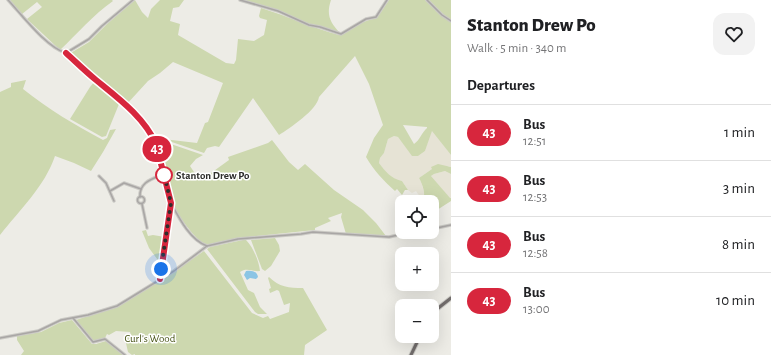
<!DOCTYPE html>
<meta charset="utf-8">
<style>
:root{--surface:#fff;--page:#f2f2f2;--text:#202124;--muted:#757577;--line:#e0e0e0}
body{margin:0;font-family:"Alegreya Sans",sans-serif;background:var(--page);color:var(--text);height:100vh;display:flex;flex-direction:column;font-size:15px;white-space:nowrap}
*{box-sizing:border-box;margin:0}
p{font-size:13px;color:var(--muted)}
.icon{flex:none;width:22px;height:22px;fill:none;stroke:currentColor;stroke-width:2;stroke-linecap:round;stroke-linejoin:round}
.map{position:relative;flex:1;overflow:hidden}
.panel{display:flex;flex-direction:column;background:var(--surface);width:320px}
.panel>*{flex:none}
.badge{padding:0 8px;border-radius:13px;font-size:14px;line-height:26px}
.tools{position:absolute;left:395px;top:195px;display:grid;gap:8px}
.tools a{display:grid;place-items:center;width:44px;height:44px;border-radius:8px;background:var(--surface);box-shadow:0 4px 16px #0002;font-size:20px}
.you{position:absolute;width:20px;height:20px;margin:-10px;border:3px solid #fff;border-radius:50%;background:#1a73e8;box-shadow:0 0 0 6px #1a73e833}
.map>.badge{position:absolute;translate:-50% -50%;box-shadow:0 0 0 2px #fff}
h2{padding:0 16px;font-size:15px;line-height:36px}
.round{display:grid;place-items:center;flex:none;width:42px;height:42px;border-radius:12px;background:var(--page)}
.head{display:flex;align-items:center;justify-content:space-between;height:68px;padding:0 16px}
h1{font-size:19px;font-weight:800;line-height:30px}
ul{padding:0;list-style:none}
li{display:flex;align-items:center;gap:12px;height:56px;padding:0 16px;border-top:1px solid var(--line)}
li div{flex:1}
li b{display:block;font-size:15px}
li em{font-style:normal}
li .badge{min-width:44px;font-weight:700;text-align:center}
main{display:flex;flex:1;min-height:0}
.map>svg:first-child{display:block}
.built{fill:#e6e3d5}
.green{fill:#cdd8af;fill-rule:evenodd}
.water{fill:#8bc5e5}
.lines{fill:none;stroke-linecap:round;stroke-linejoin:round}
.street-casing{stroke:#cbcac5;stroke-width:3.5}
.primary-casing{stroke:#cbcac5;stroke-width:5}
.street{stroke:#a9a6a5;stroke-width:1.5}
.primary{stroke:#716c6b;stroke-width:3}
.line-casing{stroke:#fff;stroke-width:9}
.line{stroke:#d7263d;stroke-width:6}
.walk{stroke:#2e2e2c;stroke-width:4;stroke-dasharray:0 7.2}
.stop-dot{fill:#fff;stroke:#d7263d;stroke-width:2}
.labels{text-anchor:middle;stroke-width:3;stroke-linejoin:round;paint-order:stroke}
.stop-label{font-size:11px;font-weight:bold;fill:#2e2e2c;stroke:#fff;text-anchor:start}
.park-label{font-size:11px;fill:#465215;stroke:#fff}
</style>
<main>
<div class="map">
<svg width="451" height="355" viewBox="0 0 451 355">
<rect width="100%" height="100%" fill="#edece6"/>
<g class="built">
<polygon points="432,130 451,155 451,167 449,166 432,169 419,178 422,184 425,198 423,201 416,191 412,193 408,190 402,181 393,179 387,174 379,163 380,158 384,153 388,139 394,136 398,137 412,155 418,156 425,151"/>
<polygon points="445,171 451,174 451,198 450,199 431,176 434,174"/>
</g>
<g class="green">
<path d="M10 0H112L113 1C93 15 77 34 60 50L27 19 42 7 37 2 22 14Z"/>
<path d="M135 0 142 12 148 18 151 9 160 0H184L179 7 173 8 170 21 180 24 178 35 226 63 234 64 236 60 238 39 254 41 264 35 267 20 260 18 259 16 261 8C287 16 313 28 339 35L361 23 369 20 377 18 389 0H425L443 17 451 22V155L432 131 425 151 418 156H412L398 137 394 136 388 139 384 153 380 158 379 163C386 172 390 178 402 181L408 190H405L402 195 397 189 395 191C384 181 374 171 366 157L374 138 383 125 369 84 355 56 319 97C317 110 290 128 279 135L253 98 219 147 215 146 207 148 204 153 163 139 197 143 205 123 208 122 223 83 173 62 160 73 148 81 126 105 117 94 69 54 89 42 107 24ZM403 125 427 127V128C422 132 420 140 414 144Z"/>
<path d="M241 0H331C326 15 330 22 340 33L308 24 277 10Z"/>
<polygon points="429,0 451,0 451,20 443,14"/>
<path d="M26 80 23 89C48 109 75 125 103 140L107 138 110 130 116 129 103 152 91 171 74 163 55 156C45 186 19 211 0 235V92L11 87V83Z"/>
<polygon points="95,81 119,104 106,136 102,137 70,119 90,87"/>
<path d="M272 140 289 162 298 170 305 164 334 190 363 210 376 223 386 236 346 234 341 217 342 213 328 218 331 221 315 228V230L248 237 207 245C201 244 197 238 193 234 185 224 175 212 171 200 165 181 164 160 155 142L160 141 165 142 203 155 196 159 190 166 200 181 229 160 228 157 268 143Z"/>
<path d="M438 164 451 167V174L445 171 434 174 431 176 450 198H451V201L437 210 439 220 432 222V202H423C426 195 423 185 419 178L432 169 431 167Z"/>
<polygon points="146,230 148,236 153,235 165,237 160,263 149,248 142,231"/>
<polygon points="275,238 279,245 280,251 271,266 265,271 262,269 251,240"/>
<path d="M243 240H246C253 247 259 261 260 271 253 272 247 267 240 272L248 290 254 293 260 307 267 314H258L255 312 207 249 210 247Z"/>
<path d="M204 251 252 313 263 318 268 316 270 319 289 312 290 303 284 305 279 291 277 290 270 293 269 289 271 288 268 278 269 277C279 287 289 288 303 288L327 330 305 345 304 355H135V354L132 355 128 352 125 339 126 336 131 335 130 332 116 331 109 335 107 334 105 338 95 342 92 341 76 320 118 306 172 273Z"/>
<polygon points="72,320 92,344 96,344 106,341 123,355 21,355 24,351 17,340 17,336 41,332 59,323"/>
</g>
<path class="water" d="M246 271C251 270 257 271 258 277L256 279 250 278 247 280 244 275Z"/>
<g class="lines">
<g class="street-casing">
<g id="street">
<path d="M8 0C22 15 46 47 66 53L120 99 138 118 154 141 171 203 160 279"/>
<polyline points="240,0 278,11 309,25 320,27 341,34 366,19 376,17 387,0"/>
<polyline points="427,0 442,15 451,21"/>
<polyline points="66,53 89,39 102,26 133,0"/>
<polyline points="99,176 106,183 114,201"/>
<polyline points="110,191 124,183 141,189"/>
<circle cx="141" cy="200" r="3.5"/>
<path d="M140 197C139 182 152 179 164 174"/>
<path d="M171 203C179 218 190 240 207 246"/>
<polyline points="142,204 147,228"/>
<polyline points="432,229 451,225"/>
<polyline points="73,318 93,342 105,339 125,355"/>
<polyline points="0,338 38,331 61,320 88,315 117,306 174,271 207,246 238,239 301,234 313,232 389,237 412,232"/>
</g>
</g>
<g class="primary-casing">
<g id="primary">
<polyline points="432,313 451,298"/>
<polyline points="411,355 420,336"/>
</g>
</g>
<use href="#street" class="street"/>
<use href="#primary" class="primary"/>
</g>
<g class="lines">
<g class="line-casing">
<path id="line" d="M66 53C76 62 85 71 96 80 118 98 144 117 156 144L171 203 160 279"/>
</g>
<use href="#line" class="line"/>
<polyline class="walk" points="161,269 171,203 164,174 164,175"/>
</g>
<circle class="stop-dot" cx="164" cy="175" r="8"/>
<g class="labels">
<g class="stop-label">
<text x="176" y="179">Stanton Drew Po</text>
</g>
<g class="park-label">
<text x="150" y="342">Curl's Wood</text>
</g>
</g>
</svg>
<div class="tools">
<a><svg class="icon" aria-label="locate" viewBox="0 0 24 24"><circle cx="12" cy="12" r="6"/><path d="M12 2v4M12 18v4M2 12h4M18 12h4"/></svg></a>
<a>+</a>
<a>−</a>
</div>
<div class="you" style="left:161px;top:269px"></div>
<b class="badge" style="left:157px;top:149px;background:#d7263d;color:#fff">43</b>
</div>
<section class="panel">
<div class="head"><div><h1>Stanton Drew Po</h1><p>Walk · 5 min · 340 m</p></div><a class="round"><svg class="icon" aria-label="heart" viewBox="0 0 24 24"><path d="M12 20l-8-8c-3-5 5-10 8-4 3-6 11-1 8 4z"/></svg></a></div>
<h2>Departures</h2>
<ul>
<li><span class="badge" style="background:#d7263d;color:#fff">43</span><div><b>Bus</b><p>12:51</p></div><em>1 min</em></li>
<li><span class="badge" style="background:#d7263d;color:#fff">43</span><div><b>Bus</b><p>12:53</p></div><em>3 min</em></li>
<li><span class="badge" style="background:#d7263d;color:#fff">43</span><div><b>Bus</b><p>12:58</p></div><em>8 min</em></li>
<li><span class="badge" style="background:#d7263d;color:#fff">43</span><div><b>Bus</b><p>13:00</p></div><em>10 min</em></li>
</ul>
</section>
</main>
